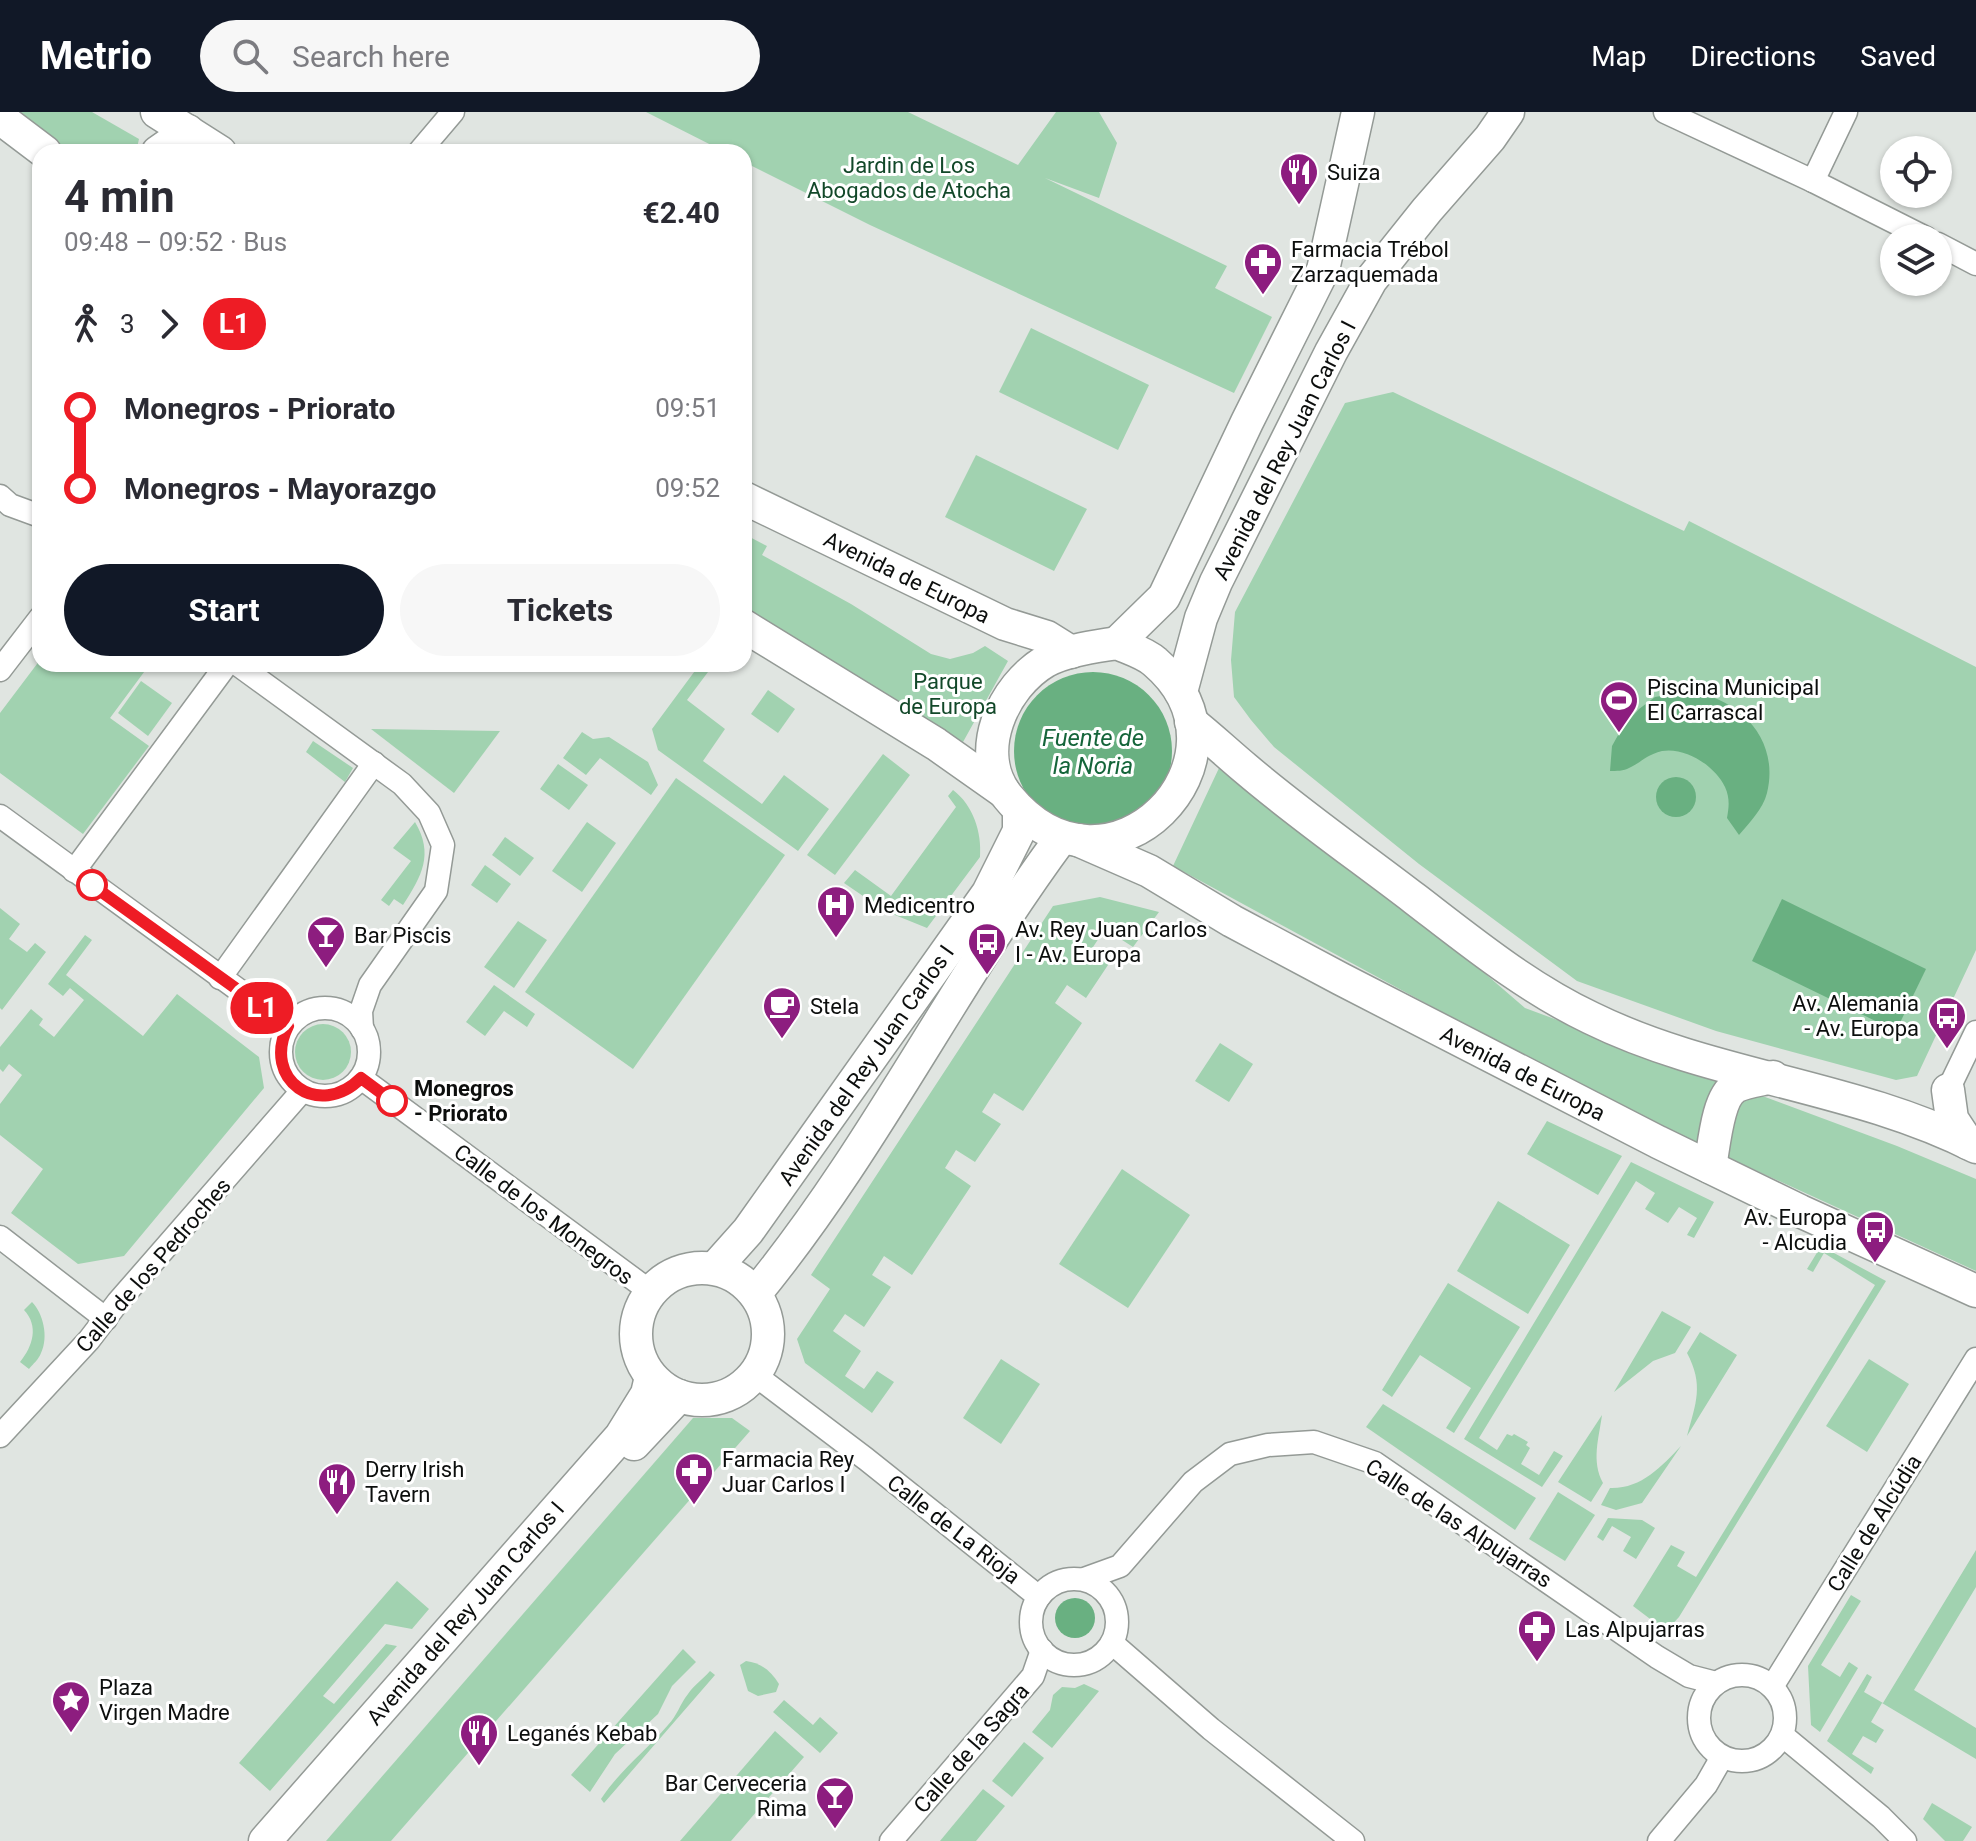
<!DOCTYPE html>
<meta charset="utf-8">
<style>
:root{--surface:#fff;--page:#f7f7f7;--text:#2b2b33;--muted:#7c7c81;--accent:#111827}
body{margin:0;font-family:Roboto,sans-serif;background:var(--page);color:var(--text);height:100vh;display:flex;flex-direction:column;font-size:30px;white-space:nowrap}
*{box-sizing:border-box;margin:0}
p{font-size:26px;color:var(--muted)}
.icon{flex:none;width:44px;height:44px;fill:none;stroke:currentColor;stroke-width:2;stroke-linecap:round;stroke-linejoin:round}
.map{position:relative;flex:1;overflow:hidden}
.panel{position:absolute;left:32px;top:32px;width:720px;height:528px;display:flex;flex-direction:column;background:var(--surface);border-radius:24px;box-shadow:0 2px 6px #0004}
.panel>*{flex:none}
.badge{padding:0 16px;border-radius:26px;font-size:28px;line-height:52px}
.controls{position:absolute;left:1880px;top:24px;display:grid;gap:16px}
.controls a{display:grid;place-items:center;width:72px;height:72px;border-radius:50%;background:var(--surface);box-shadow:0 2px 6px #0004;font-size:40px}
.map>.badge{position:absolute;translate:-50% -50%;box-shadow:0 0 0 4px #fff}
.legs{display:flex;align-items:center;gap:12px;height:88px;padding:0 32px;font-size:26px}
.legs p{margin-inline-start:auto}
.overview{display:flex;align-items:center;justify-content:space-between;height:136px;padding:0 32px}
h1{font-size:44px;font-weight:700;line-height:60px}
.cta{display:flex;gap:16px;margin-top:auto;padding:16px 32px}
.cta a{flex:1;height:92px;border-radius:48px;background:var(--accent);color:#fff;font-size:32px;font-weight:700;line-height:92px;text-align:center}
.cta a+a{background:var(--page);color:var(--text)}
ul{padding:0 32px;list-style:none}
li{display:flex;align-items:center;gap:28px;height:80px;font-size:30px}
li i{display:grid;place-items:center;width:12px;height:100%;margin:0 10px;background:currentColor}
li i::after{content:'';width:20px;height:20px;margin:-10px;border:6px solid;border-radius:50%;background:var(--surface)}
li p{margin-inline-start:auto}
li:first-child i{background:linear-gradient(#0000 50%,currentColor 0)}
li:last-child i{background:linear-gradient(currentColor 50%,#0000 0)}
header{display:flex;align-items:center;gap:48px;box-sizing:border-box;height:112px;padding:0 40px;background:var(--accent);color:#fff}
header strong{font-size:38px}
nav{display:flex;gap:44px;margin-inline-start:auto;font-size:28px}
.search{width:560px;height:72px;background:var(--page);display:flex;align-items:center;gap:20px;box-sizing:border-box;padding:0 28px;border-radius:44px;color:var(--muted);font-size:30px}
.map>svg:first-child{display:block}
.green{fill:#a1d2b0}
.water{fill:#69b081}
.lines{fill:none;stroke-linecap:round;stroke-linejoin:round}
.street-casing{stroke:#949a96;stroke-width:25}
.secondary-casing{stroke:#949a96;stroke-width:35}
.street{stroke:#fff;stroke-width:22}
.secondary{stroke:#fff;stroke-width:32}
.line-1-casing{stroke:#fff;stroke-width:18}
.line-1{stroke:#ee1c25;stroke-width:12}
.stop-1-dot{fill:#fff;stroke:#ee1c25;stroke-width:4}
.labels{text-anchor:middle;stroke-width:6;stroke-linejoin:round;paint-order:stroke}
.park-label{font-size:22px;fill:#124829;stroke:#fff}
.poi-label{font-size:22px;fill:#0c0e0d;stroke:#fff;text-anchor:start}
.street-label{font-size:22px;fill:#0c0e0d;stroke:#fff}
.stop-label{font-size:22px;font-weight:bold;fill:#0c0e0d;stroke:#fff;text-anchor:start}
.water-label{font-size:24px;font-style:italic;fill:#15653a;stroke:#fff}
</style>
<header>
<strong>Metrio</strong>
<div class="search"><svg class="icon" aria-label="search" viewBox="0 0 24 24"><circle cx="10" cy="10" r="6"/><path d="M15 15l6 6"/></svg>Search here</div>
<nav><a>Map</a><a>Directions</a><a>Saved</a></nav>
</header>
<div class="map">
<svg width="1976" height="1729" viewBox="0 0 1976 1729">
<rect width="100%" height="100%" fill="#e0e5e1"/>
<g class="green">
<polygon points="9,0 92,0 139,27 136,40 60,40"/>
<polygon points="646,0 908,0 1018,53 1056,0 1099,0 1117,31 1099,86 1045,66 1227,154 1215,176 1272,205 1234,281 870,113 744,50 744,40 725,40"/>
<polygon points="1031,216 1149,273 1118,338 999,280"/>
<polygon points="1393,280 1684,419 1689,409 1976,555 1976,838 1917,964 1896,968 1716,919 1577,869 1419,752 1274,635 1251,608 1234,585 1231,548 1235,500 1345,291"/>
<polygon points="976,343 1087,397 1054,459 945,405"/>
<polygon points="744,422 767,434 762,443 851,492 931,542 950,547 973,541 985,534 1008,549 963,630 744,501"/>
<polygon points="40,548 40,552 150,552 110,606 149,634 83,722 0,661 0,601"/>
<polygon points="700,552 714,552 687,588 725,617 703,649 762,692 784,663 829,697 798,739 658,638 652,617"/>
<polygon points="141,569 172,591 148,624 118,601"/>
<polygon points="768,578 795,597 778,621 751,602"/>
<polygon points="371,617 500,619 454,681"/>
<polygon points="582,620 593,627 609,625 648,650 658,673 651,683 600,646 586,663 563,646"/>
<polygon points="313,629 353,656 345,670 306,640"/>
<polygon points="1227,639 1525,896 1897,1034 1976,1067 1976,1159 1617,995 1173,754"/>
<polygon points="883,642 910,663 835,763 807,743"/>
<polygon points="558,652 588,673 569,698 540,677"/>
<polygon points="676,666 785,743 633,957 525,880"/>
<path d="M953 678C973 693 982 720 980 745L927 816 885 799 844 771 855 758 891 784 956 695 948 684Z"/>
<path d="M415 710C434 742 422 764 403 793L394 787 389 794 381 788 411 749 393 736Z"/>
<polygon points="587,710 616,731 582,780 552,759"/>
<polygon points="505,725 534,746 520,764 492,743"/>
<polygon points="485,753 511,772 497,791 471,773"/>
<polygon points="1100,785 1159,800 1133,835 1105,817 1093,835 1112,847 1086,886 1067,873 1055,891 1082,911 1023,999 994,981 982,1000 1001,1012 975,1050 956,1038 945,1056 971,1074 912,1163 884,1144 872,1163 891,1175 864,1215 845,1202 833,1219 861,1239 845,1264 864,1277 877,1259 894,1270 872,1301 805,1251 797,1227 830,1177 811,1163 1053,794"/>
<polygon points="0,796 20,812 9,827 27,840 35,831 46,840 2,898 0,896"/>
<polygon points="518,809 547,828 514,876 484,855"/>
<polygon points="85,823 92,828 66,863 143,924 177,882 259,945 264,976 124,1144 78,1152 11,1101 43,1057 0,1023 0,992 22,963 9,952 3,960 0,957 0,935 31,897 43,907 39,913 54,925 84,888 70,876 63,884 48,872"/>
<polygon points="494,873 535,902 527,915 504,899 485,924 466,910"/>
<circle cx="323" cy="940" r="28"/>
<polygon points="1220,931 1253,952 1229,990 1195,969"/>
<polygon points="1547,1009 1622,1044 1598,1083 1527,1042"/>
<polygon points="1631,1050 1714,1090 1694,1126 1687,1123 1697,1106 1679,1095 1668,1111 1645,1097 1655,1081 1636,1069 1479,1326 1497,1338 1507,1322 1512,1324 1514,1322 1528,1330 1526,1333 1530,1336 1521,1352 1539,1363 1554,1339 1563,1344 1542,1375 1464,1327"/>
<polygon points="1122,1057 1190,1103 1128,1196 1059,1152"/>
<polygon points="1498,1089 1570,1133 1528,1202 1457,1159"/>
<polygon points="1821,1134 1886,1169 1679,1505 1666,1519 1633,1494 1671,1433 1685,1440 1677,1454 1696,1465 1875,1173 1824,1141 1813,1160 1807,1157"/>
<polygon points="1448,1171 1520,1215 1454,1321 1446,1316 1471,1276 1420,1243 1392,1285 1382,1278"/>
<path d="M32 1190C43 1201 49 1225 41 1241 39 1247 33 1252 29 1257L20 1250C33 1234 39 1214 24 1198Z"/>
<polygon points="1662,1199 1691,1215 1675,1241 1653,1249 1614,1280"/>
<path d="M1700 1220 1737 1243 1687 1324C1696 1291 1704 1273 1687 1241Z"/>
<polygon points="1001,1247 1040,1272 1001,1332 963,1306"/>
<polygon points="1869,1247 1909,1272 1867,1340 1826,1314"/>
<polygon points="1383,1292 1536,1386 1515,1418 1366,1315"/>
<path d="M1602 1303C1599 1326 1591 1349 1603 1371L1591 1390 1558 1370Z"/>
<polygon points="693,1306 732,1306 750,1319 391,1729 326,1729"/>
<path d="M1681 1334 1642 1391 1616 1398 1601 1393 1610 1376C1641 1377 1661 1355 1681 1334Z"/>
<polygon points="1558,1380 1595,1403 1565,1449 1529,1427"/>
<polygon points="1608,1406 1642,1408 1655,1416 1636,1447 1623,1439 1631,1425 1612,1414 1603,1429 1597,1425"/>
<polygon points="1976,1438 1976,1475 1914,1578 1976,1616 1976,1647 1882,1591 1871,1610 1884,1618 1876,1631 1863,1624 1852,1642 1874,1656 1871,1662 1827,1629 1867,1562 1872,1565 1864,1580 1883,1591"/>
<polygon points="397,1469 429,1497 412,1517 385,1512 323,1584 334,1592 386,1532 397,1534 270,1679 239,1651"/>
<polygon points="1851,1483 1861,1489 1821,1553 1840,1565 1849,1550 1858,1556 1820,1620 1811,1613 1808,1554"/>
<polygon points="683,1537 696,1550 672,1574 658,1602 615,1642 590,1680 571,1663"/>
<path d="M746 1549C761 1551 771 1559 779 1572L776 1580 758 1584 748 1579 740 1553Z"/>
<path d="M710 1559 715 1563 604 1691 601 1687C620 1658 646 1639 668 1613 677 1604 680 1592 688 1582 694 1573 703 1567 710 1559Z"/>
<polygon points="1084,1572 1099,1579 1052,1636 1032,1620 1050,1598 1053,1583 1062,1575 1075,1576"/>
<polygon points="784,1588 813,1613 820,1605 838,1621 820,1641 773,1600"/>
<polygon points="775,1619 804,1645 731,1729 680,1729"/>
<polygon points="1024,1630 1044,1646 1012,1685 992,1669"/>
<polygon points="983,1677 1005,1694 976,1729 940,1729"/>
<polygon points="1932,1691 1972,1715 1963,1729 1945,1729 1923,1707"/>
</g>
<g class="water">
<circle cx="1093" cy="639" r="79"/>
<path d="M1690 579C1740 587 1780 627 1767 681 1763 697 1749 711 1739 723L1727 706C1729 695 1730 686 1725 675 1715 654 1686 635 1662 639 1646 643 1642 650 1629 656 1624 659 1616 659 1610 659L1612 634 1622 616 1639 597 1655 585Z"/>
<circle cx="1676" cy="685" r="20"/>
<polygon points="1782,787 1926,857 1896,919 1752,849"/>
<circle cx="1075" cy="1506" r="20"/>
</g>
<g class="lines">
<g class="street-casing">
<g id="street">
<polyline points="1665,0 1813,69 1926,126"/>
<polyline points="419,40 453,0"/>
<polyline points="1813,69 1846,0"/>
<polyline points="1938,132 1976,152"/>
<polyline points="0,384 10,393 40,404"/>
<polyline points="237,552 402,672 429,701 443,733 436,779 370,873 361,899 362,917"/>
<polyline points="0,558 40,506"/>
<polyline points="0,704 288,914"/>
<polyline points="74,759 227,552"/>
<polyline points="220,866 374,651"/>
<circle cx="325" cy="940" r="44"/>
<polyline points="361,966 651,1180"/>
<polyline points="1948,978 1976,920"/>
<polyline points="0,1125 106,1207"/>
<polyline points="755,1263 866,1347 1039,1485"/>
<polyline points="0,1324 89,1228 118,1190 302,979"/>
<polyline points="1084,1467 1120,1454 1193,1370 1230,1342 1268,1333 1314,1330 1375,1351 1657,1545 1689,1564 1716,1571"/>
<circle cx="1074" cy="1510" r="43"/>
<polyline points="1112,1531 1211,1617 1353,1729"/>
<circle cx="1742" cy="1606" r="43"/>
<polyline points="1772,1575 1976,1247"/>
<polyline points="1782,1623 1881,1705 1905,1729"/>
<polyline points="891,1729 1033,1564 1042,1538"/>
<polyline points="1659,1729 1706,1673 1722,1645"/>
</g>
</g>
<g class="secondary-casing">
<g id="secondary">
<polyline points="157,0 220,40"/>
<polyline points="0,6 45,40"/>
<polyline points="158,40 188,19"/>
<polyline points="744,386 1005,512 1047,525 1071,540"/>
<polyline points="744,514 936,632 1004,680"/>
<path d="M1117 531C1128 536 1145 541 1155 550 1266 645 1109 808 1008 685 972 641 1003 574 1046 549 1067 538 1093 535 1117 531Z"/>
<polyline points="1117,531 1164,485 1247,310 1323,158 1358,0"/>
<polyline points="1181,580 1201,506 1216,470 1331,240 1371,168 1427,98 1490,26 1508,0"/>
<path d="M1191 610C1210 625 1228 642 1246 657 1300 703 1359 744 1415 787 1471 830 1526 875 1591 906 1713 966 1854 973 1976 1035"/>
<polyline points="1078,728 1149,759 1232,809 1341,867 1658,1030 1800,1099 1976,1179"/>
<polyline points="1948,978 1952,1007 1968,1031"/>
<path d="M1710 1055C1714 1035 1717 986 1735 975 1746 969 1761 968 1773 965"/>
<polyline points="715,1156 748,1119 988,781 1019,719 1019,698"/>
<circle cx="702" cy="1222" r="66"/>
<path d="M755 1182C872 1040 953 872 1062 725"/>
<polyline points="634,1332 679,1284"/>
<polyline points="265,1729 621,1324 647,1282 651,1265"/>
</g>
</g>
<use href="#street" class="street"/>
<use href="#secondary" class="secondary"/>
</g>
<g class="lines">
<g class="line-1-casing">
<path id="line-1" d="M92 773 288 914C261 968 319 1008 361 966L392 989"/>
</g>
<use href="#line-1" class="line-1"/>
</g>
<defs>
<g id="restaurant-pin" transform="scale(2)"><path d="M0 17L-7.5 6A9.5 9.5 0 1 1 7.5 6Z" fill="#8d1d7f" stroke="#fff"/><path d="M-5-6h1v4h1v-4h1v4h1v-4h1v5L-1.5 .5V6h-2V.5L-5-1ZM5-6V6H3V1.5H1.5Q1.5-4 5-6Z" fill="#fff"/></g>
<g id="pharmacy-pin" transform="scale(2)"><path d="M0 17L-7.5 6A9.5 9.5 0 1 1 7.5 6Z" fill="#8d1d7f" stroke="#fff"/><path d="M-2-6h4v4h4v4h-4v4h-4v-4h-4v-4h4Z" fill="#fff"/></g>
<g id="stadium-pin" transform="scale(2)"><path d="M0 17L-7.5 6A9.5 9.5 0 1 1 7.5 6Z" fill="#8d1d7f" stroke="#fff"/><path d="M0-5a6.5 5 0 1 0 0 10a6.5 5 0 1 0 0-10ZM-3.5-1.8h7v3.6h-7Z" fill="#fff"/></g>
<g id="hospital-pin" transform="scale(2)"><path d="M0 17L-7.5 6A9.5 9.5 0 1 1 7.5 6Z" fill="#8d1d7f" stroke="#fff"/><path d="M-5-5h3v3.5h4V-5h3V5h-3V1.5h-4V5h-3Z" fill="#fff"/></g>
<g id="bar-pin" transform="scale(2)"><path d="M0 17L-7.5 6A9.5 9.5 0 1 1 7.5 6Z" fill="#8d1d7f" stroke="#fff"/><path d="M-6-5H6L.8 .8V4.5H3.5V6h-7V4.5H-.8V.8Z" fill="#fff"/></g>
<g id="bus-pin" transform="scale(2)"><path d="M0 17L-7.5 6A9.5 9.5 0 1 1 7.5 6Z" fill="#8d1d7f" stroke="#fff"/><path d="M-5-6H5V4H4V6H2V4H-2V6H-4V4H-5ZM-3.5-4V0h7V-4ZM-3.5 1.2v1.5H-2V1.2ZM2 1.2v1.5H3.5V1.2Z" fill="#fff"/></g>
<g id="cafe-pin" transform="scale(2)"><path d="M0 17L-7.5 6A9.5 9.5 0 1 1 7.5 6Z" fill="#8d1d7f" stroke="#fff"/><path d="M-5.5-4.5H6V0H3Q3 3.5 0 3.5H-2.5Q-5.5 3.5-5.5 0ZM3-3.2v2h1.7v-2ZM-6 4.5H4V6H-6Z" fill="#fff"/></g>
<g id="sight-pin" transform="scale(2)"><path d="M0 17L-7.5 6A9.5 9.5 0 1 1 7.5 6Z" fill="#8d1d7f" stroke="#fff"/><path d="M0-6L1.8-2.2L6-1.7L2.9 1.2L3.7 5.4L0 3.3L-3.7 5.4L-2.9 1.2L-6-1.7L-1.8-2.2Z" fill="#fff"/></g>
</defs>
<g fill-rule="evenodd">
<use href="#restaurant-pin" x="1299" y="60"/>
<use href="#pharmacy-pin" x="1263" y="150"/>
<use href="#stadium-pin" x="1619" y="588"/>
<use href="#hospital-pin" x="836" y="793"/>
<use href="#bar-pin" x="326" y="823"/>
<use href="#bus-pin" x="987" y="830"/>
<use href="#cafe-pin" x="782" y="894"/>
<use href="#bus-pin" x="1947" y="904"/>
<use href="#bus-pin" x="1875" y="1118"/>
<use href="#pharmacy-pin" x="694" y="1360"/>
<use href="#restaurant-pin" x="337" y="1370"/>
<use href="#pharmacy-pin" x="1537" y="1517"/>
<use href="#sight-pin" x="71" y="1588"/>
<use href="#restaurant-pin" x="479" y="1621"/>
<use href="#bar-pin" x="835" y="1684"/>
</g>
<g class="stop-1-dot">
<circle cx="92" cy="773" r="14"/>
<circle cx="392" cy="989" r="14"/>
</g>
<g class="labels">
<g class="park-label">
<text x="909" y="61">Jardin de Los<tspan x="909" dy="25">Abogados de Atocha</tspan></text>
<text x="948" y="577">Parque<tspan x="948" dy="25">de Europa</tspan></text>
</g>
<g class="poi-label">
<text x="1327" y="68">Suiza</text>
<text x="1291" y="145">Farmacia Trébol<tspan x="1291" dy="25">Zarzaquemada</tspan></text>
<text x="1647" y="583">Piscina Municipal<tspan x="1647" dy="25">El Carrascal</tspan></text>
<text x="864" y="801">Medicentro</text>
<text x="1015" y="825">Av. Rey Juan Carlos<tspan x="1015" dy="25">I - Av. Europa</tspan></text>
<text x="354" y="831">Bar Piscis</text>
<text x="1919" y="899" text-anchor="end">Av. Alemania<tspan x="1919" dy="25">- Av. Europa</tspan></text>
<text x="810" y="902">Stela</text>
<text x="1847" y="1113" text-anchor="end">Av. Europa<tspan x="1847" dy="25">- Alcudia</tspan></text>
<text x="722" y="1355">Farmacia Rey<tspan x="722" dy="25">Juar Carlos I</tspan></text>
<text x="365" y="1365">Derry Irish<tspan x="365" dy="25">Tavern</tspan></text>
<text x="1565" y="1525">Las Alpujarras</text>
<text x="99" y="1583">Plaza<tspan x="99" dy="25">Virgen Madre</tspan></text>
<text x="507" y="1629">Leganés Kebab</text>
<text x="807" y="1679" text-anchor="end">Bar Cerveceria<tspan x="807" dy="25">Rima</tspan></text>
</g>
<g class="street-label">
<text transform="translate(1284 338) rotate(-63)" y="8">Avenida del Rey Juan Carlos I</text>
<text transform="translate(907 465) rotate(26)" y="8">Avenida de Europa</text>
<text transform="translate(866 953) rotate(-55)" y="8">Avenida del Rey Juan Carlos I</text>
<text transform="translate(1523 961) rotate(27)" y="8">Avenida de Europa</text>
<text transform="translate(544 1102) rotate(37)" y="8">Calle de los Monegros</text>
<text transform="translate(153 1153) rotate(-49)" y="8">Calle de los Pedroches</text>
<text transform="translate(1459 1411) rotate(33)" y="8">Calle de las Alpujarras</text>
<text transform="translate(1874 1411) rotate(-58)" y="8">Calle de Alcúdia</text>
<text transform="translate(954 1417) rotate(38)" y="8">Calle de La Rioja</text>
<text transform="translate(465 1501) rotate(-49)" y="8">Avenida del Rey Juan Carlos I</text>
<text transform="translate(971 1636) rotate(-49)" y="8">Calle de la Sagra</text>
</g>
<g class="stop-label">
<text x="414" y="984">Monegros<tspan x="414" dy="25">- Priorato</tspan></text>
</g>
<g class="water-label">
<text x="1093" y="634">Fuente de<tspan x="1093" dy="28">la Noria</tspan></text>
</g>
</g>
</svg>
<div class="controls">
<a><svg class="icon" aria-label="locate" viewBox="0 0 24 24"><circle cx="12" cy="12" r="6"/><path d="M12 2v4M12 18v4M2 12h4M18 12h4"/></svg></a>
<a><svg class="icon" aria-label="layers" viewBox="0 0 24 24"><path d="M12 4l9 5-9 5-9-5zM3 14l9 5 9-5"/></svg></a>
</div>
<b class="badge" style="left:262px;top:896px;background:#ee1c25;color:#fff">L1</b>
<section class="panel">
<div class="overview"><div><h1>4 min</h1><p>09:48 – 09:52 · Bus</p></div><b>€2.40</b></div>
<div class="legs"><svg class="icon" aria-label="walk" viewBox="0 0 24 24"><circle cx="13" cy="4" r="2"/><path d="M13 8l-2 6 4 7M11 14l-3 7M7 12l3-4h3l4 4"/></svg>3<svg class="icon" aria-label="forward" viewBox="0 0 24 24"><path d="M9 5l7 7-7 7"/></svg><b class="badge" style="background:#ee1c25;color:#fff">L1</b></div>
<ul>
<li><i style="color:#ee1c25"></i><b>Monegros - Priorato</b><p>09:51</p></li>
<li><i style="color:#ee1c25"></i><b>Monegros - Mayorazgo</b><p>09:52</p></li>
</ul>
<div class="cta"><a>Start</a><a>Tickets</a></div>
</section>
</div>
